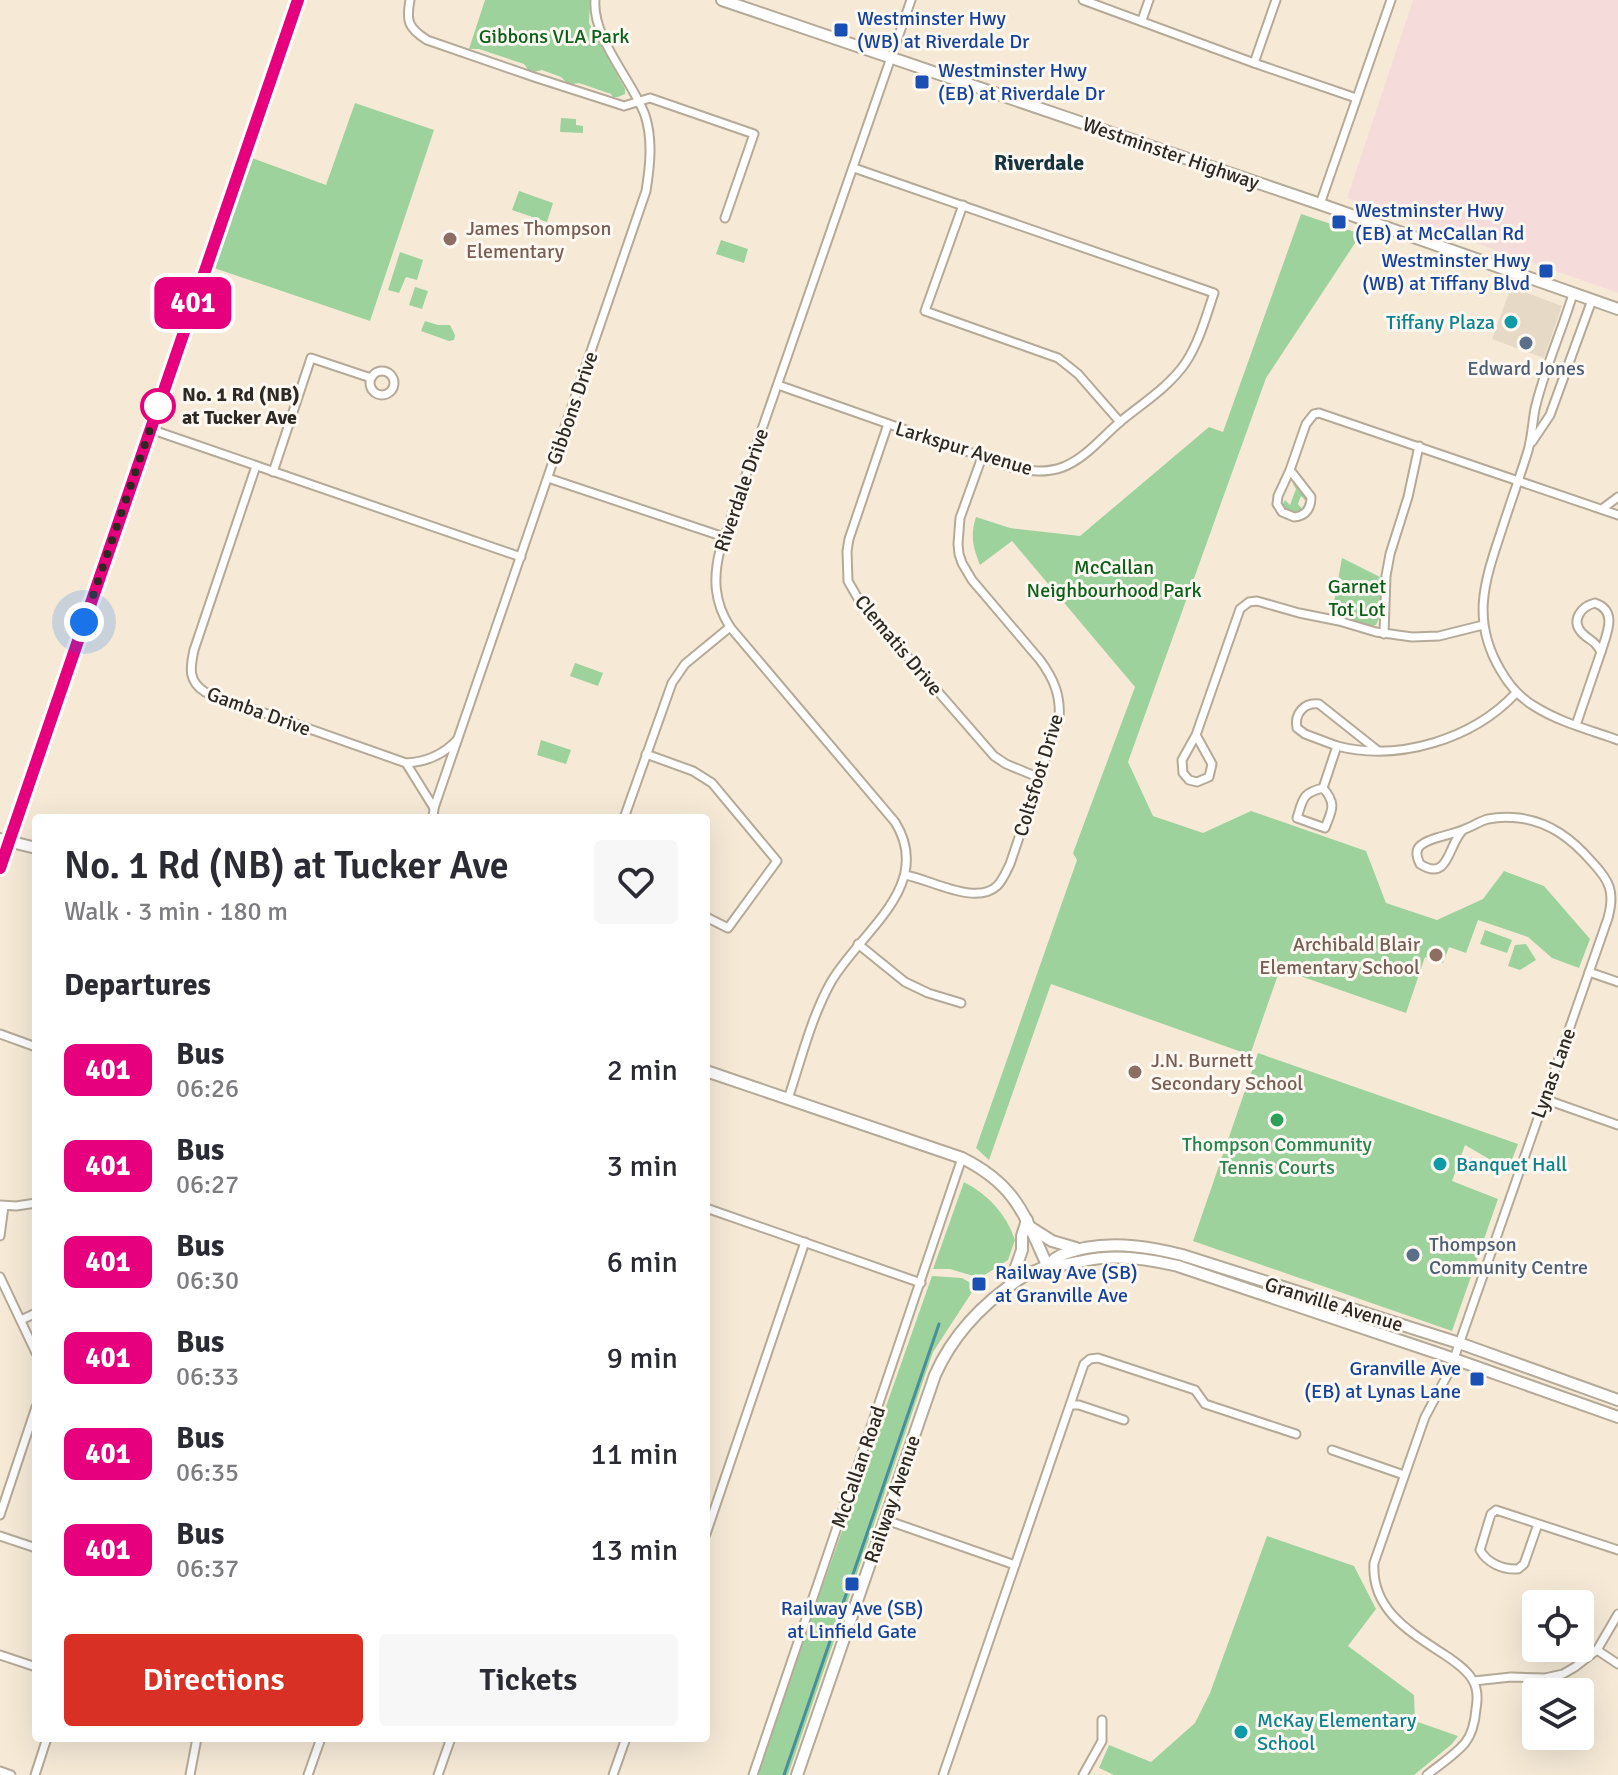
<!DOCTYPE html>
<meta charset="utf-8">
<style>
:root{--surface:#fff;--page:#f7f7f7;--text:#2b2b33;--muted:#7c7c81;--accent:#d93025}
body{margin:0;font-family:Signika,sans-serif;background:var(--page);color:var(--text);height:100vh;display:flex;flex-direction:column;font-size:30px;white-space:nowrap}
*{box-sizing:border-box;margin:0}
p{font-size:26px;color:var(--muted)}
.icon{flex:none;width:44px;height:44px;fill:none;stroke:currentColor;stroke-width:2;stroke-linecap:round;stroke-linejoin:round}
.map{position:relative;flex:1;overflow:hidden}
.details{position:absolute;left:32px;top:814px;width:678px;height:928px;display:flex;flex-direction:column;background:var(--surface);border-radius:8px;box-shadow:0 8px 32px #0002}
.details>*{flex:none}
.badge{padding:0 16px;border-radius:12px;font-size:28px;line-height:52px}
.fabs{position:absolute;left:1522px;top:1590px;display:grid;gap:16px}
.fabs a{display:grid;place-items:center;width:72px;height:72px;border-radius:8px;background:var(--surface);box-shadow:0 8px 32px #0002;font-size:40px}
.you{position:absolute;width:40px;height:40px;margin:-20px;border:6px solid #fff;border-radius:50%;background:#1a73e8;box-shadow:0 0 0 12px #1a73e833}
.map>.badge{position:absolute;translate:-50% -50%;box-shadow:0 0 0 4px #fff}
h2{padding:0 32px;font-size:30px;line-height:72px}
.round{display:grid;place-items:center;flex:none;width:84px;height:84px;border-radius:8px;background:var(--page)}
.summary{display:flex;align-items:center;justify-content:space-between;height:136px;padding:0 32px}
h1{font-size:38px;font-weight:600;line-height:60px}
.cta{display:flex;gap:16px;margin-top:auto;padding:16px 32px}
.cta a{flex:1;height:92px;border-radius:8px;background:var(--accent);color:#fff;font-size:32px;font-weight:600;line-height:92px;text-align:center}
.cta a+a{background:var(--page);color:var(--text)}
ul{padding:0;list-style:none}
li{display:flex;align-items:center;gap:24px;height:96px;padding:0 32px}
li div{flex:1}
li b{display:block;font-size:30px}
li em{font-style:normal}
li .badge{min-width:88px;font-weight:700;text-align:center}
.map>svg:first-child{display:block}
.commercial{fill:#e6d9c6}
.industrial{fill:#f6dbdb}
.green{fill:#9dd29d}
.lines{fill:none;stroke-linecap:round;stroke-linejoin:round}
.stream{stroke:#478f9b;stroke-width:3}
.street-casing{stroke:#b5aa98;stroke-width:11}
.secondary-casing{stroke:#b5aa98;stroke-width:14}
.street{stroke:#fff;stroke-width:7}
.secondary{stroke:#fff;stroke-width:10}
.line-casing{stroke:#fff;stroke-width:18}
.line{stroke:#e6007e;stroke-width:12}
.walk{stroke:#2e2a23;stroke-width:8;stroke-dasharray:0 14.4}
.transit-dot{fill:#1a4fb4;stroke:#fdf8f1;stroke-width:3}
.education-dot{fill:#8d6e63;stroke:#fdf8f1;stroke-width:3}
.culture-dot{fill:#0f9aa8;stroke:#fdf8f1;stroke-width:3}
.service-dot{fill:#5c6f8a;stroke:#fdf8f1;stroke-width:3}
.stop-dot{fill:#fff;stroke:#e6007e;stroke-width:4}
.leisure-dot{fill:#2e9e5b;stroke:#fdf8f1;stroke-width:3}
.labels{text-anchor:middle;stroke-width:6;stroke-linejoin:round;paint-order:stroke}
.transit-label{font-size:20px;fill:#164399;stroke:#fdf8f1;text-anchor:start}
.park-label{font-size:20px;fill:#0a6018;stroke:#fdf8f1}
.street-label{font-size:20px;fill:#2e2a23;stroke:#fdf8f1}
.education-label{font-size:20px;fill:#785e54;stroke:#fdf8f1;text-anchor:start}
.culture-label{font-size:20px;fill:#0d838f;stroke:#fdf8f1;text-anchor:start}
.service-label{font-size:20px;fill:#4e5e75;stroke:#fdf8f1}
.stop-label{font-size:20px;font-weight:bold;fill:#2e2a23;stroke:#fdf8f1;text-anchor:start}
.leisure-label{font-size:20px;fill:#27864d;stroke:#fdf8f1}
.neighbourhood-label{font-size:22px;font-weight:bold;fill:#16343e;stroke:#fdf8f1}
</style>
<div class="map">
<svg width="1618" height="1775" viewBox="0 0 1618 1775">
<rect width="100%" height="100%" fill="#f6ead7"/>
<polygon class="commercial" points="1511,287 1562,306 1544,358 1492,339"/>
<polygon class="industrial" points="1413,0 1618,0 1618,293 1347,198"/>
<g class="green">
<polygon points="485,0 590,0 589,23 625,89 625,94 618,97 613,97 611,94 579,83 572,84 567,83 561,77 542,70 534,72 529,71 524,64 479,49 469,49"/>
<polygon points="355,103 434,130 370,321 214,268 252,158 326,185"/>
<polygon points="561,118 576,119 576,125 583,126 583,133 560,132"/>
<polygon points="519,191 553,203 547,222 512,210"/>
<path d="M1301 214 1361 234 1266 378 1128 762 1153 816 1203 833 1251 811 1366 851 1386 903 1437 920 1483 899 1504 871 1544 886 1590 939 1579 968 1552 958 1528 937 1478 920 1466 953 1449 947 1443 963 1425 957 1406 1013 1280 969 1250 1055 1051 984 989 1160 976 1148 1077 860 1073 853 1135 687 1012 541 980 565C973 547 970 536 976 517L1010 528 1080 536 1209 427 1223 432Z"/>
<polygon points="721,240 748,249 744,263 716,254"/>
<polygon points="400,252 423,260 417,280 406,277 399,293 388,290"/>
<polygon points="415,287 428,291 422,309 409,305"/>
<polygon points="425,321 438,325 450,325 455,335 454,340 449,341 421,331"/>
<path d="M1292 482 1308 498 1307 502 1301 496 1298 504 1304 511C1294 514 1289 515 1282 506L1285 500 1290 505 1296 489Z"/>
<polygon points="1342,558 1380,577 1380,616 1376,625 1371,626 1332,613"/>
<polygon points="575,663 603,673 598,686 570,676"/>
<polygon points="541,740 571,750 566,764 537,755"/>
<polygon points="1485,930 1512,940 1507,953 1480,944"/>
<polygon points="1526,944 1536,960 1520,970 1508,966 1515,945"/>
<polygon points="1258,1053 1518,1144 1508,1170 1465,1145 1452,1181 1498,1199 1452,1331 1193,1241"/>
<path d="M964 1182C989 1195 1006 1214 1015 1240L1008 1260 980 1278 950 1269H933Z"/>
<polygon points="932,1276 962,1278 976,1286 933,1352 788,1775 756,1775"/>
<polygon points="1267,1536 1354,1566 1376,1609 1348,1646 1414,1695 1415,1721 1458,1736 1452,1744 1414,1775 1114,1775 1099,1768 1109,1745 1151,1762 1195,1723 1210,1693"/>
</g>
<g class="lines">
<polyline class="stream" points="784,1775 939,1324"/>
<g class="street-casing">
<g id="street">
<path d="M410 0C406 21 408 28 427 40L534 77 624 106 650 98 754 134 725 218"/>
<polyline points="1083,0 1254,63 1356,98"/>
<polyline points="1142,20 1149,0"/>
<polyline points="1254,63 1276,0"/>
<polyline points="1320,204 1391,0"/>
<polyline points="963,205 925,311 1058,358 1078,374 1120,422"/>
<path d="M1573 294C1561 333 1544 370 1535 409 1532 425 1532 441 1526 457 1518 482 1509 507 1501 532 1484 583 1471 621 1501 671 1509 685 1519 697 1534 706 1559 722 1590 730 1618 740"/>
<circle cx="382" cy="383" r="12"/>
<path d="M778 385 1014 468C1031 472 1047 473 1063 467 1086 458 1103 436 1121 421 1143 403 1170 386 1186 362 1199 342 1206 317 1214 293L854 168"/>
<polyline points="888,424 849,539 847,551 848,581 860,602 994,756 1006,764 1040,778"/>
<polyline points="150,429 521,557"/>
<polyline points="1532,442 1550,415 1554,404 1592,300"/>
<path d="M256 466 194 650C190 668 188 681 205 692L406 763 434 808"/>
<path d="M1290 470 1311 497C1311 508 1306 516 1294 517L1282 512 1277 504 1278 496 1290 470 1306 424 1314 414 1319 413 1618 515"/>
<polyline points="273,472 311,358 371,378"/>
<polyline points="548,478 724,537"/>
<polyline points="1602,509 1618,497"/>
<path d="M1595 603C1618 611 1607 633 1601 652 1594 639 1591 642 1582 633 1570 620 1582 606 1595 603Z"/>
<polyline points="1384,634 1386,576 1390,554 1408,497 1419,446"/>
<polyline points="1576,725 1601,652"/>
<polyline points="1196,735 1212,764 1209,777 1197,782 1189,780 1183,773 1182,760 1196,735 1240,609 1249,602 1257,601 1299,613 1339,621 1376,632 1412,637 1439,636 1483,625"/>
<path d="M1337 746 1305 734 1297 728C1294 714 1304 702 1319 704L1377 750"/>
<polyline points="646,754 693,771 712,783 777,861 728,928 706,917"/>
<path d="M406 763C427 762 443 755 457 740"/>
<path d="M1323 788 1337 746C1399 762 1473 739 1516 693"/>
<path d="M1323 788C1337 804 1332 810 1325 828L1297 818C1303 799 1302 793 1323 788Z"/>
<path d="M433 818 434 808 646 191C650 166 653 140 645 115 632 80 592 38 595 0"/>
<polyline points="624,818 672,683 685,664 730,627"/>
<path d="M905 875C930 879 975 906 997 886 1003 880 1006 872 1010 864L1059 719C1061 696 1054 679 1040 660L972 580 962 563 959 554 958 544 960 518 982 457"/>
<polyline points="858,944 905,982 928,993 961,1003"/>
<polyline points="1589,972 1618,982"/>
<polyline points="0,1034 36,1047"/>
<path d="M788 1099C801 1060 811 1018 831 982 860 932 935 886 895 822L730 627C714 602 713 578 720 550L911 0"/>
<polyline points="1544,1099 1618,1125"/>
<polyline points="0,1205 16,1206 36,1203"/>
<polyline points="706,1208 921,1283"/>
<polyline points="0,1236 4,1206"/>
<polyline points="0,1277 36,1353"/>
<polyline points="21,1320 36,1313"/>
<polyline points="1071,1405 1079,1405 1124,1420"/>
<polyline points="1332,1450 1404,1475"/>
<polyline points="0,1515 36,1407"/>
<polyline points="886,1520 1015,1565"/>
<path d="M1538 1524 1524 1564 1518 1569C1503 1570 1487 1563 1480 1550L1491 1514 1496 1510 1618 1550"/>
<polyline points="706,1534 805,1242"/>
<polyline points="0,1536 36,1548"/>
<polyline points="1597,1650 1618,1664"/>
<polyline points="0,1655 36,1667"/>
<polyline points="1474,1681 1511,1677 1545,1678 1563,1674 1575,1667 1597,1650 1618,1614"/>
<polyline points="0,1771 11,1775"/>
<polyline points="35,1775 47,1738"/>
<polyline points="190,1775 197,1738"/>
<polyline points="308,1775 321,1738"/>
<polyline points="438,1775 451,1738"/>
<polyline points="613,1775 626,1738"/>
<polyline points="753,1775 962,1158"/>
<polyline points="943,1775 1084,1364 1090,1359 1098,1358 1195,1390 1205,1404 1296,1434"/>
<polyline points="1083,1775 1102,1741 1102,1720"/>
<path d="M1427 1775C1439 1765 1455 1755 1465 1743 1473 1733 1475 1721 1476 1709 1478 1698 1478 1688 1472 1679 1466 1669 1454 1661 1445 1655 1410 1632 1371 1610 1374 1563L1425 1417 1450 1370 1608 918C1615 892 1610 881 1592 862 1572 839 1550 822 1519 818 1509 817 1498 817 1488 819 1480 821 1473 826 1465 829 1456 833 1446 835 1436 838 1430 840 1423 842 1419 847 1415 852 1417 858 1420 864 1449 883 1448 844 1463 830"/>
</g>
</g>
<g class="secondary-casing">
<g id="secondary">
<polyline points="722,0 1320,204 1618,309"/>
<polyline points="0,839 36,848"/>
<polyline points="0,868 298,0"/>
<path d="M706 1071 962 1158C1016 1185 1024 1214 1047 1265"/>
<polyline points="1030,1227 1052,1241 1076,1248"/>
<path d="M1047 1265C1067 1267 1084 1259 1103 1258 1129 1256 1153 1260 1178 1266L1440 1354 1618 1417"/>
<polyline points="1009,1287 1022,1250 1022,1236 1027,1220"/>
<path d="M797 1775 935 1375C954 1332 985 1301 1024 1276 1031 1272 1039 1270 1046 1266 1050 1264 1053 1260 1056 1258 1063 1253 1076 1250 1085 1248 1118 1242 1150 1247 1182 1255L1459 1343 1618 1400"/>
</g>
</g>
<use href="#street" class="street"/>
<use href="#secondary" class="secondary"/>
</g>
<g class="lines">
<g class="line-casing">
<polyline id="line" points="0,868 298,0"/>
</g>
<use href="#line" class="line"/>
<polyline class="walk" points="84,622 158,406"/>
</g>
<g class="transit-dot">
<rect x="833" y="22" width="16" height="16" rx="4"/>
<rect x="914" y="74" width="16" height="16" rx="4"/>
<rect x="1331" y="214" width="16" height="16" rx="4"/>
<rect x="1538" y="263" width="16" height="16" rx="4"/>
<rect x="971" y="1276" width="16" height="16" rx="4"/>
<rect x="1469" y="1371" width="16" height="16" rx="4"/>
<rect x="844" y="1576" width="16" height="16" rx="4"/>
</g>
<g class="education-dot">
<circle cx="450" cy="239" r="8"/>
<circle cx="1436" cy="955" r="8"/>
<circle cx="1135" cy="1072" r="8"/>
</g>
<g class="culture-dot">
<circle cx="1511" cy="322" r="8"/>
<circle cx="1440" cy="1164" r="8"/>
<circle cx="1241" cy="1732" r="8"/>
</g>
<g class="service-dot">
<circle cx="1526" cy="343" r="8"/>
<circle cx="1413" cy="1255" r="8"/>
</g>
<circle class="stop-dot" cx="158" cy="406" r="16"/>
<circle class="leisure-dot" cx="1277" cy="1120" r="8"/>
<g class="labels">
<g class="transit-label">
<text x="857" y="25">Westminster Hwy<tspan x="857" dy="23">(WB) at Riverdale Dr</tspan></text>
<text x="938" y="77">Westminster Hwy<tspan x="938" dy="23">(EB) at Riverdale Dr</tspan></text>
<text x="1355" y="217">Westminster Hwy<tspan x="1355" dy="23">(EB) at McCallan Rd</tspan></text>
<text x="1530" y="267" text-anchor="end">Westminster Hwy<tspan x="1530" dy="23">(WB) at Tiffany Blvd</tspan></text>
<text x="995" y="1279">Railway Ave (SB)<tspan x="995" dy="23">at Granville Ave</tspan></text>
<text x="1461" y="1375" text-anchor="end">Granville Ave<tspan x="1461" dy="23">(EB) at Lynas Lane</tspan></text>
<text x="852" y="1615" text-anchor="middle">Railway Ave (SB)<tspan x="852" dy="23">at Linfield Gate</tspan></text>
</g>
<g class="park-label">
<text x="554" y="43">Gibbons VLA Park</text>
<text x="1114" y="574">McCallan<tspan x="1114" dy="23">Neighbourhood Park</tspan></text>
<text x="1357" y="593">Garnet<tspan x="1357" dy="23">Tot Lot</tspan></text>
</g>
<g class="street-label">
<text transform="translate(1171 153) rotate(19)" y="7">Westminster Highway</text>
<text transform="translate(572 408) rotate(-71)" y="7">Gibbons Drive</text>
<text transform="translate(964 448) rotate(17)" y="7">Larkspur Avenue</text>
<text transform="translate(741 490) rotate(-71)" y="7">Riverdale Drive</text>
<text transform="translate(899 645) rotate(50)" y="7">Clematis Drive</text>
<text transform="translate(259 711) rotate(20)" y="7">Gamba Drive</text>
<text transform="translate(1038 775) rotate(-73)" y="7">Coltsfoot Drive</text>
<text transform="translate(1553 1073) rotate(-70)" y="7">Lynas Lane</text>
<text transform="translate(1334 1304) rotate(17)" y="7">Granville Avenue</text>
<text transform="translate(858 1467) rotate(-71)" y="7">McCallan Road</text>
<text transform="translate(892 1499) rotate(-71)" y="7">Railway Avenue</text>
</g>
<g class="education-label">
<text x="466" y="235">James Thompson<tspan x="466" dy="23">Elementary</tspan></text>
<text x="1420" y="951" text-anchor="end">Archibald Blair<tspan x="1420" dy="23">Elementary School</tspan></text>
<text x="1151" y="1067">J.N. Burnett<tspan x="1151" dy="23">Secondary School</tspan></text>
</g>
<g class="culture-label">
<text x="1495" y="329" text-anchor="end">Tiffany Plaza</text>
<text x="1456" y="1171">Banquet Hall</text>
<text x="1257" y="1727">McKay Elementary<tspan x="1257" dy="23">School</tspan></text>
</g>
<g class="service-label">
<text x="1526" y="375">Edward Jones</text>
<text x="1429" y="1251" text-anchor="start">Thompson<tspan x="1429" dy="23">Community Centre</tspan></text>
</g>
<g class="stop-label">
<text x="182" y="401">No. 1 Rd (NB)<tspan x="182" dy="23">at Tucker Ave</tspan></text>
</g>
<g class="leisure-label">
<text x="1277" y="1151">Thompson Community<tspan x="1277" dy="23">Tennis Courts</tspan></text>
</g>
<g class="neighbourhood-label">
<text x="1039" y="170">Riverdale</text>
</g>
</g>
</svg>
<div class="fabs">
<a><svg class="icon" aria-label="locate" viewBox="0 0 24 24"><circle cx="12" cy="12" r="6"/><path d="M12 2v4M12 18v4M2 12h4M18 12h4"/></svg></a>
<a><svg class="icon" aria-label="layers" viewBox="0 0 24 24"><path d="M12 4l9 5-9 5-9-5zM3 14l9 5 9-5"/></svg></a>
</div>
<div class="you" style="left:84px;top:622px"></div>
<b class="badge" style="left:193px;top:303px;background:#e6007e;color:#fff">401</b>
<section class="details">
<div class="summary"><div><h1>No. 1 Rd (NB) at Tucker Ave</h1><p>Walk · 3 min · 180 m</p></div><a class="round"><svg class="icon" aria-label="heart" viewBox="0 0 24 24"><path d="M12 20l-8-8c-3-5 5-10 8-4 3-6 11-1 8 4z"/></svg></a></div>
<h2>Departures</h2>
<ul>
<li><span class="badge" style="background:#e6007e;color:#fff">401</span><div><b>Bus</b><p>06:26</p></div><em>2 min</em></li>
<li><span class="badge" style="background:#e6007e;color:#fff">401</span><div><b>Bus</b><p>06:27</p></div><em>3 min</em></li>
<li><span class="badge" style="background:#e6007e;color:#fff">401</span><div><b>Bus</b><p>06:30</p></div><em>6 min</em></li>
<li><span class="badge" style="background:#e6007e;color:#fff">401</span><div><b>Bus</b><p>06:33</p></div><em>9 min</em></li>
<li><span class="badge" style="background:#e6007e;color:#fff">401</span><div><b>Bus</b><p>06:35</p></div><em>11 min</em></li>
<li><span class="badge" style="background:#e6007e;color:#fff">401</span><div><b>Bus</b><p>06:37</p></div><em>13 min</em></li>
</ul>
<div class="cta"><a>Directions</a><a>Tickets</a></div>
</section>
</div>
